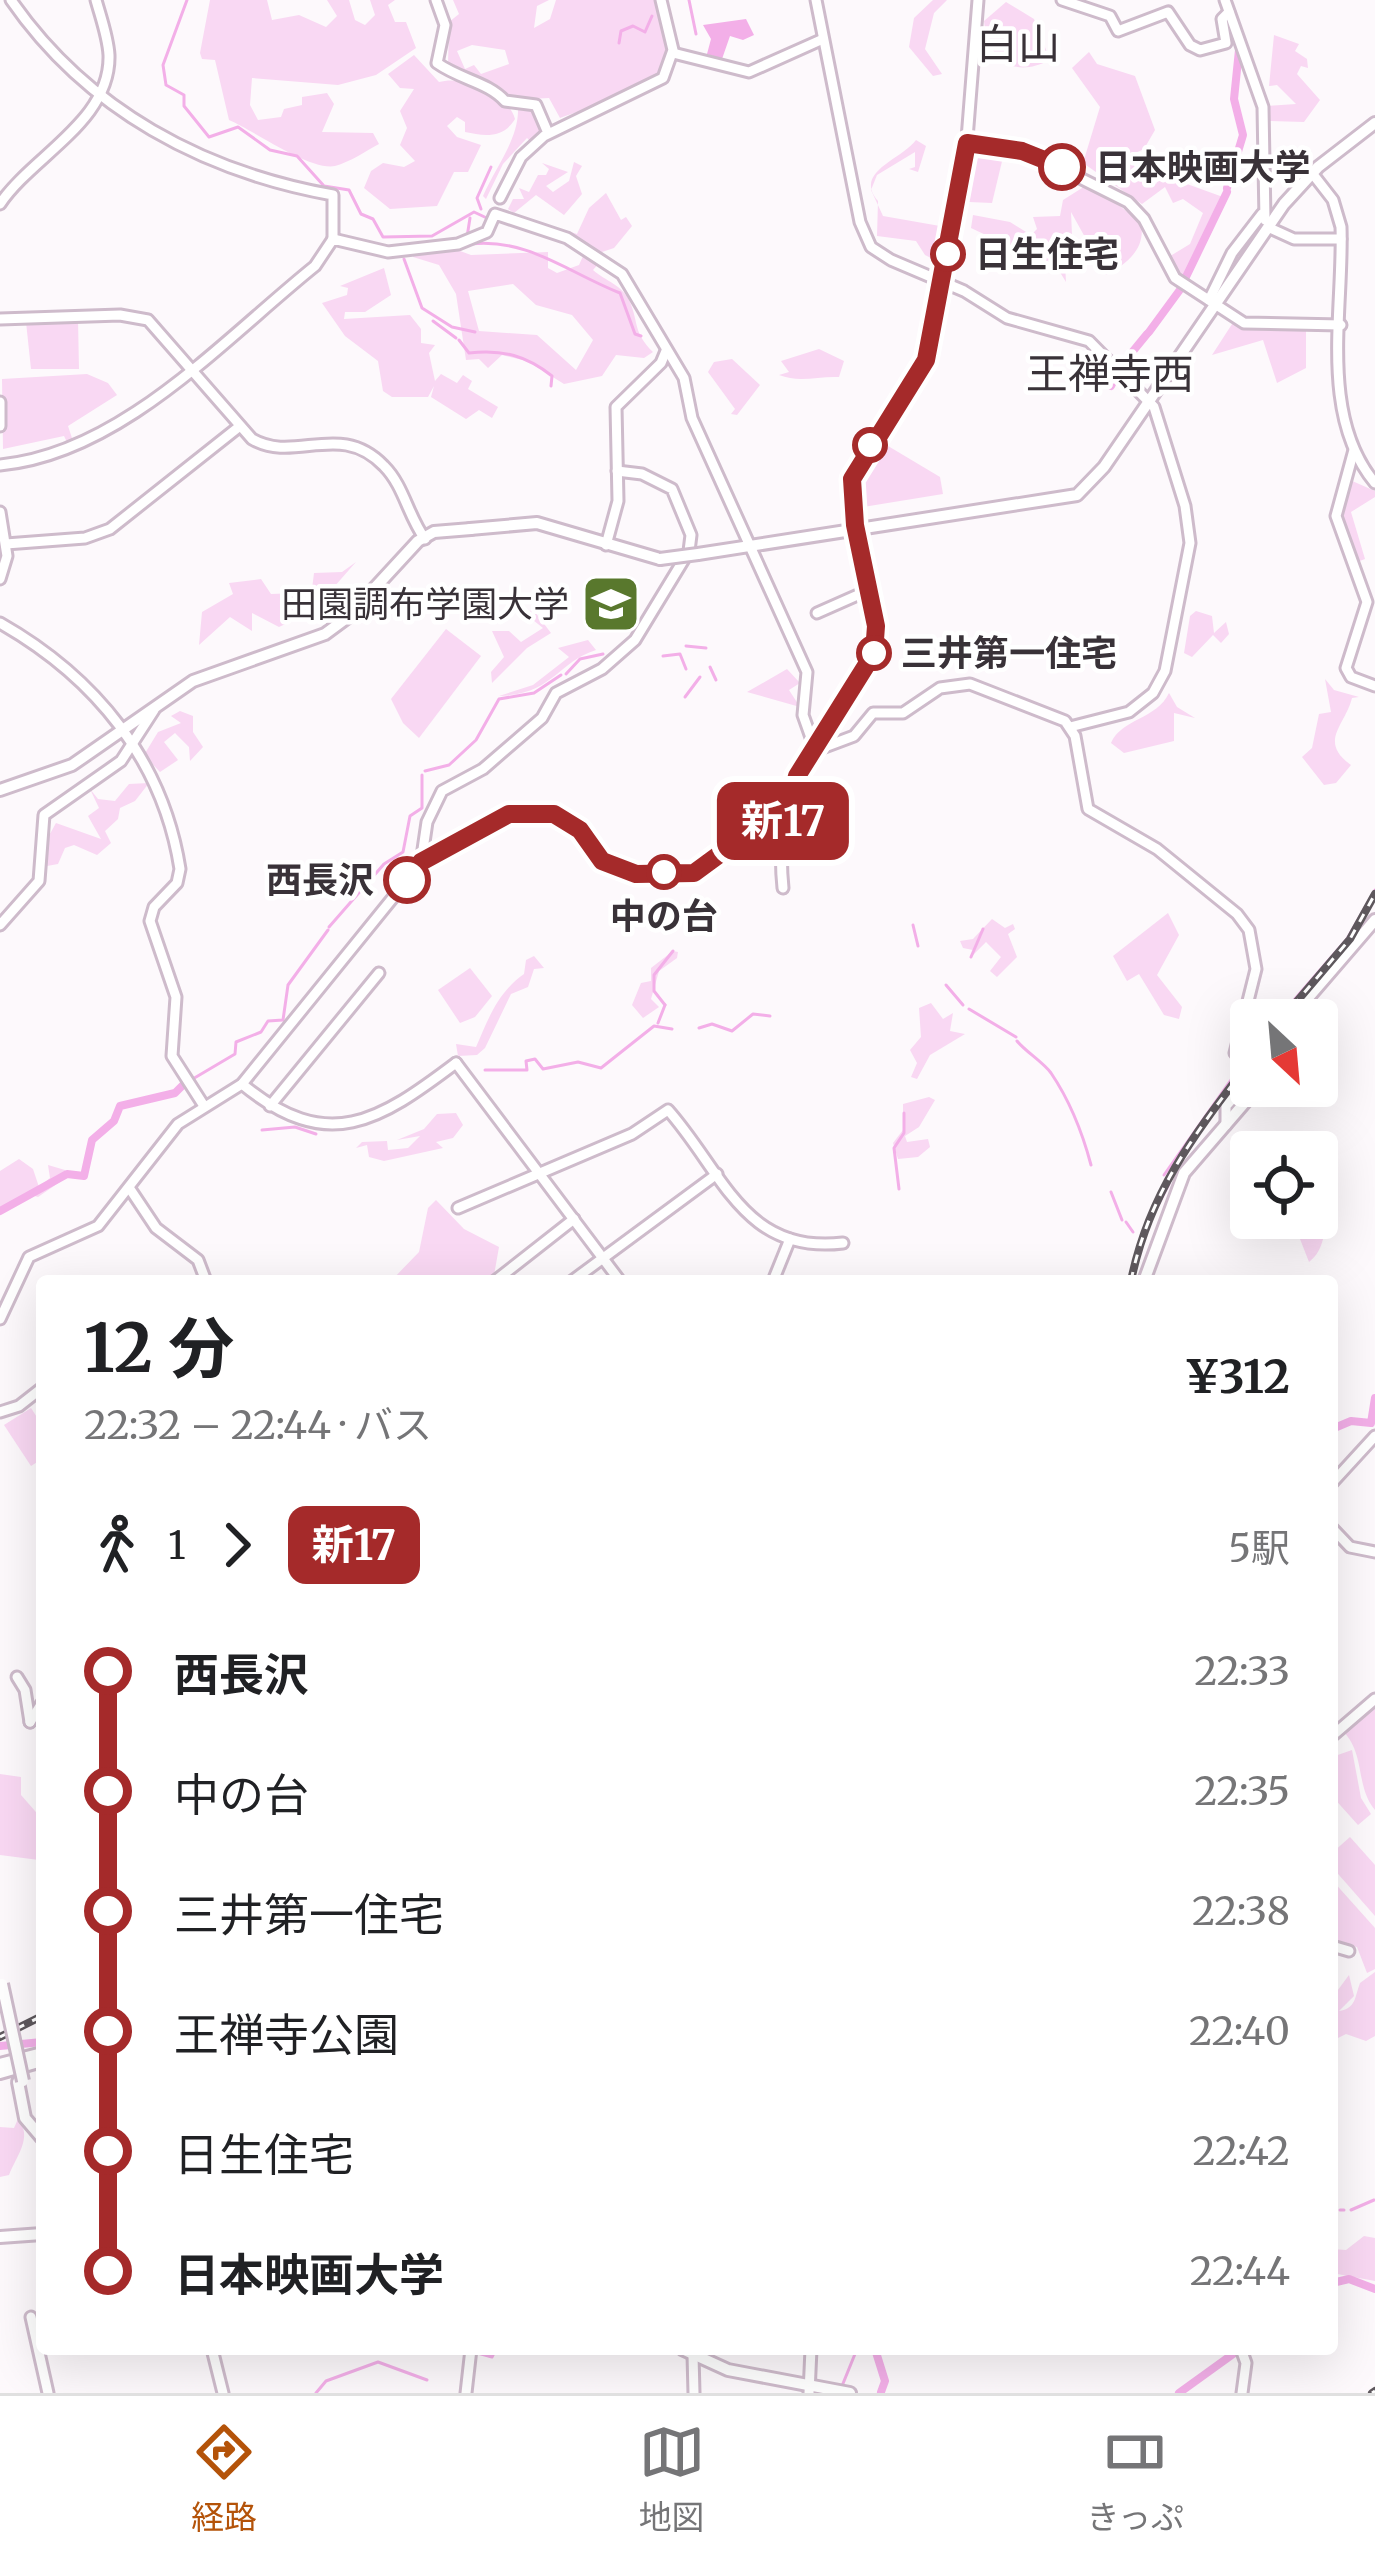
<!DOCTYPE html>
<html lang="ja">
<meta charset="utf-8">
<style>
:root{--surface:#fff;--page:#f2f2f2;--text:#202124;--muted:#757577;--line:#e0e0e0;--accent:#b45309}
body{margin:0;font-family:Merriweather,"Noto Sans JP",serif;background:var(--page);color:var(--text);height:100vh;display:flex;flex-direction:column;font-size:45px;white-space:nowrap}
*{box-sizing:border-box;margin:0}
p{font-size:39px;color:var(--muted)}
.icon{flex:none;width:66px;height:66px;fill:none;stroke:currentColor;stroke-width:2;stroke-linecap:round;stroke-linejoin:round}
.map{position:relative;flex:1;overflow:hidden}
.sheet{position:absolute;left:36px;top:1275px;width:1302px;height:1080px;display:flex;flex-direction:column;background:var(--surface);border-radius:12px;box-shadow:0 12px 48px #0002}
.sheet>*{flex:none}
.badge{padding:0 24px;border-radius:18px;font-size:42px;line-height:78px}
.needle{width:78px;rotate:154deg}
.buttons{position:absolute;left:1230px;top:999px;display:grid;gap:24px}
.buttons a{display:grid;place-items:center;width:108px;height:108px;border-radius:12px;background:var(--surface);box-shadow:0 12px 48px #0002;font-size:60px}
.map>.badge{position:absolute;translate:-50% -50%;box-shadow:0 0 0 6px #fff}
.legs{display:flex;align-items:center;gap:18px;height:132px;padding:0 48px;font-size:39px}
.legs p{margin-inline-start:auto}
.overview{display:flex;align-items:center;justify-content:space-between;height:204px;padding:0 48px}
h1{font-size:66px;font-weight:700;line-height:90px}
ul{padding:0 48px;list-style:none}
li{display:flex;align-items:center;gap:42px;height:120px;font-size:45px}
li i{display:grid;place-items:center;width:18px;height:100%;margin:0 15px;background:currentColor}
li i::after{content:'';width:30px;height:30px;margin:-15px;border:9px solid;border-radius:50%;background:var(--surface)}
li p{margin-inline-start:auto}
li:first-child i{background:linear-gradient(#0000 50%,currentColor 0)}
li:last-child i{background:linear-gradient(currentColor 50%,#0000 0)}
.dock{display:flex;justify-content:space-around;align-items:center;height:168px;border-top:3px solid var(--line);background:var(--surface);font-size:33px;color:var(--muted)}
.dock a{display:grid;justify-items:center;gap:6px}
.dock .current{color:var(--accent)}
.map>svg:first-child{display:block}
.green{fill:#f9d8f3;fill-rule:evenodd}
.water{fill:#f3afe8}
.lines{fill:none;stroke-linecap:round;stroke-linejoin:round}
.stream{stroke:#f3afe8;stroke-width:3}
.river{stroke:#f3afe8;stroke-width:8}
.secondary-casing{stroke:#cebbcb;stroke-width:15}
.primary-casing{stroke:#cebbcb;stroke-width:16}
.secondary{stroke:#fff;stroke-width:9}
.primary{stroke:#fff;stroke-width:10}
.rail-casing{stroke:#5e585d;stroke-width:8}
.rail{stroke:#fff;stroke-width:3;stroke-dasharray:9;stroke-linecap:butt}
.secondary-bridge-casing{stroke:#cebbcb;stroke-width:15;stroke-linecap:butt}
.primary-bridge-casing{stroke:#cebbcb;stroke-width:16;stroke-linecap:butt}
.secondary-bridge{stroke:#fff;stroke-width:9}
.primary-bridge{stroke:#fff;stroke-width:10}
.line-1-casing{stroke:#fff;stroke-width:27}
.line-1{stroke:#a52a2a;stroke-width:18}
.stop-1-dot{fill:#fff;stroke:#a52a2a;stroke-width:6}
.labels{text-anchor:middle;stroke-width:9;stroke-linejoin:round;paint-order:stroke}
.stop-label{font-size:36px;font-weight:bold;fill:#393238;stroke:#fff;text-anchor:start}
.poi-label{font-size:36px;fill:#393238;stroke:#fff;text-anchor:end}
.quarter-label{font-size:42px;fill:#393238;stroke:#fff}
</style>
<div class="map">
<svg width="1375" height="2393" viewBox="0 0 1375 2393">
<rect width="100%" height="100%" fill="#fdf9fc"/>
<g class="green">
<path d="M210 0H267L272 20 299 15 326 27 337 16 327 0H349L355 20 365 25 375 15 370 0H395L388 5 395 22H406L416 48 376 75 338 85 252 78 250 105 258 120 281 117 284 109 302 105V97L327 93 334 104 322 132 373 133 379 144C366 151 350 162 335 166 310 171 253 130 229 120L215 60 202 59 200 53Z"/>
<path d="M453 0H549L537 6 534 28 550 19 556 0H656L670 55C655 95 596 104 560 118L549 98 510 100 495 86 469 82 448 65 449 22 459 14ZM472 45 505 50 509 64 481 74 474 65 465 69 457 51Z"/>
<polygon points="933,0 947,0 934,13 925,49 942,74 933,76 909,47 914,18"/>
<path d="M1006 2 1034 19 1050 60C1013 79 988 60 984 21Z"/>
<polygon points="1274,35 1299,44 1295,51 1307,59 1308,68 1301,66 1297,74 1320,100 1304,122 1268,121 1267,106 1296,104 1277,85 1269,86"/>
<polygon points="1089,52 1097,64 1135,76 1155,130 1144,149 1131,155 1134,166 1156,184 1162,175 1223,197 1184,280 1167,258 1190,244 1203,213 1183,199 1173,203 1165,187 1142,204 1083,163 1100,107 1072,68"/>
<path d="M414 55 439 82C463 75 508 92 515 119 503 139 484 136 465 132V122L457 117 447 126 457 137 481 145 468 172H454L437 206 390 209 364 188 371 171 383 163 404 167 415 161 400 145 407 128 400 111 414 89 400 88 388 74Z"/>
<path d="M529 107 537 111 543 132 532 143 527 138 503 164 486 199 483 196C496 166 519 139 518 108Z"/>
<path d="M916 140 926 146 918 172 909 169 915 167V152L877 175 871 190 883 216 940 226 944 210 949 211 941 263 925 255 916 241 877 236 878 201C853 172 901 160 916 140Z"/>
<polygon points="1004,153 992,203 969,202 977,154"/>
<polygon points="574,162 582,166 576,176 582,194 564,215 536,195 514,213 508,209 513,199 524,199 519,188 529,192 538,175 546,175 549,169 542,163 568,172 546,186 553,192 569,181"/>
<path d="M1085 180 1141 222C1146 249 1128 263 1106 275L1071 212 1073 257 1065 264 1066 282 1058 269 971 228 973 215 1010 222 1031 235 1037 229 1033 217 1060 216 1063 200 1082 188Z"/>
<polygon points="606,193 621,220 626,217 632,226 614,248 599,253 566,237 568,231 577,234 589,208"/>
<path d="M452 248 471 255 548 252V268L557 273 579 265 584 254 599 263 593 270C605 281 623 285 630 302 639 324 633 332 653 352L644 358 616 355 602 376 564 384 527 361 502 355 488 368 479 359 466 360 456 294 439 265 413 257 414 249ZM513 284 536 305 572 315 593 340 576 370 537 335 479 331 468 291Z"/>
<polygon points="384,268 391,295 365,312 345,312 344,319 410,315 421,329 421,343 435,345 429,353 435,381 441,374 457,383 463,375 472,381 468,389 498,407 492,418 479,410 466,419 431,397 434,386 428,397 392,397 383,391 378,361 345,336 322,303 347,295 348,288 340,286"/>
<polygon points="78,320 79,369 31,369 26,322"/>
<polygon points="1234,321 1252,328 1306,328 1306,368 1277,383 1263,340 1212,355"/>
<path d="M819 349 844 361 839 377C818 376 799 383 779 375L789 372 781 361Z"/>
<polygon points="732,359 760,385 737,415 731,414 735,409 708,372 714,362"/>
<polygon points="87,374 108,383 117,395 68,426 74,444 69,446 64,436 3,449 2,379"/>
<polygon points="878,440 940,477 943,494 857,508 858,474"/>
<polygon points="1350,480 1375,491 1375,497 1351,512 1365,559 1357,562 1340,517"/>
<polygon points="356,562 319,604 329,616 324,620 296,619 279,627 252,613 252,631 230,617 199,645 202,612 233,594 229,583 261,579 271,594 298,593 301,612 309,613 314,573 342,572"/>
<polygon points="532,608 551,633 527,648 492,683 491,672 504,657 492,631 509,631 521,642 543,628 528,616"/>
<polygon points="1196,611 1212,616 1214,633 1226,622 1229,634 1221,643 1213,635 1192,657 1184,653 1190,616"/>
<polygon points="446,629 481,656 419,738 403,723 391,699"/>
<path d="M588 640 596 650C556 663 554 694 499 696L533 685 569 657 558 648Z"/>
<polygon points="787,669 800,683 789,690 800,707 747,692"/>
<path d="M1325 679 1334 690 1359 697 1352 698C1345 726 1318 741 1351 765L1336 783 1324 785 1302 757 1312 748 1319 714 1331 712Z"/>
<path d="M1169 693 1177 707 1195 718 1174 713V741L1124 753 1111 743C1121 719 1157 719 1169 693Z"/>
<polygon points="180,711 193,716 193,732 203,747 190,761 189,747 175,733 164,742 178,760 160,772 144,755 158,732 181,723 171,716"/>
<polygon points="149,783 135,801 120,808 118,819 105,831 111,843 97,855 74,845 65,848 58,864 47,866 46,841 56,823 101,839 88,816 99,808 90,789 98,799 115,801 129,784"/>
<polygon points="1168,913 1179,935 1157,975 1182,1007 1179,1019 1164,1015 1139,974 1127,981 1113,956"/>
<polygon points="992,919 1005,928 1013,924 1015,929 1008,934 1017,957 997,977 990,971 1001,957 986,942 972,956 973,950 963,948 960,941 973,939"/>
<polygon points="673,951 678,952 677,958 659,971 651,999 659,1007 643,1018 632,1005 641,983 651,981 651,968"/>
<path d="M534 956 544 968 534 969 528 987 511 994 485 1048 477 1055 458 1056 456 1044 476 1047C488 1020 497 993 524 974L526 960Z"/>
<polygon points="470,968 492,996 475,1017 460,1023 438,990"/>
<polygon points="931,1003 943,1019 953,1013 950,1031 965,1034 930,1055 917,1079 911,1077 917,1063 910,1050 921,1037 919,1008"/>
<polygon points="929,1097 935,1100 919,1127 905,1136 907,1142 928,1139 930,1147 918,1157 898,1159 893,1143 903,1130 903,1104"/>
<polygon points="456,1113 463,1125 453,1138 436,1142 443,1148 384,1161 369,1157 367,1145 356,1148 362,1142 387,1141 388,1150 408,1148 420,1136 397,1140 424,1129 437,1114"/>
<polygon points="19,1159 33,1169 39,1187 50,1178 48,1165 65,1170 67,1177 38,1197 25,1193 0,1214 0,1171"/>
<polygon points="436,1200 464,1229 499,1247 493,1281 391,1281 419,1252 428,1208"/>
<path d="M1317 1205 1325 1208C1326 1227 1325 1250 1309 1262L1300 1239 1277 1229 1287 1218H1317Z"/>
<polygon points="31,1408 42,1425 42,1459 31,1466 4,1425"/>
<path d="M1375 1703V1810C1355 1786 1366 1755 1343 1731Z"/>
<polygon points="1352,1750 1361,1798 1371,1814 1358,1825 1332,1796 1332,1757"/>
<polygon points="0,1774 21,1777 21,1795 42,1819 39,1860 0,1855"/>
<polygon points="1350,1837 1375,1865 1375,1916 1332,1867 1332,1853"/>
<polygon points="1332,1880 1375,1928 1375,1969 1367,1973 1357,1947 1332,1943"/>
<path d="M1375 1972V2036L1366 2041 1346 2034 1334 2040 1338 2077 1332 2099V1998L1349 1975 1354 1996 1339 2011C1356 2009 1355 1996 1360 1983Z"/>
<path d="M18 2119C33 2137 17 2155 9 2175L0 2177V2127L14 2128Z"/>
<polygon points="1364,2236 1375,2238 1375,2281 1332,2273 1333,2249 1346,2250"/>
</g>
<polygon class="water" points="746,19 754,35 743,40 730,36 722,59 707,54 711,39 703,25"/>
<g class="lines">
<g class="stream">
<polyline points="187,0 163,65 166,85 184,95 184,106 209,137 238,127 270,150 297,156 324,186 349,190 361,214 373,219 383,237 432,236 474,212 491,220"/>
<polyline points="689,0 696,34"/>
<polyline points="619,43 621,31 633,26 645,32 652,16"/>
<polyline points="481,209 477,198 491,167"/>
<polyline points="467,237 470,218"/>
<path d="M471 244C528 238 567 272 620 293L635 334 641 336"/>
<polyline points="404,259 422,308 452,327 475,332"/>
<polyline points="433,321 456,338"/>
<path d="M459 340 469 353C503 349 527 356 552 376L551 386"/>
<polyline points="686,646 706,648"/>
<polyline points="663,656 680,654 686,669"/>
<polyline points="710,667 716,680"/>
<polyline points="566,674 580,659 603,654"/>
<polyline points="685,697 700,677"/>
<polyline points="425,771 449,765 476,740 499,699 534,693 561,675"/>
<polyline points="913,925 918,946"/>
<polyline points="329,927 384,864 403,852 410,816 422,808 422,775"/>
<polyline points="971,957 983,929"/>
<polyline points="946,985 963,1005"/>
<polyline points="1294,1000 1347,939 1375,890"/>
<polyline points="665,1005 654,991 654,975 673,951"/>
<polyline points="969,1009 1016,1037"/>
<polyline points="658,1023 665,1005"/>
<polyline points="699,1028 712,1024 732,1031 753,1014 770,1016"/>
<path d="M1017 1041C1026 1052 1043 1062 1051 1073 1070 1101 1082 1131 1091 1165"/>
<polyline points="485,1070 527,1070 526,1061 535,1059 543,1069 578,1062 601,1068 654,1026 672,1029"/>
<polyline points="191,1080 235,1054 236,1042 261,1032 268,1021 283,1020 288,985 328,930"/>
<polyline points="1289,1086 1320,1091"/>
<polyline points="1263,1098 1272,1086"/>
<polyline points="262,1130 295,1127 316,1134"/>
<polyline points="1164,1175 1233,1077"/>
<polyline points="899,1189 894,1148 904,1133 904,1113"/>
<polyline points="1111,1192 1122,1220"/>
<polyline points="1126,1222 1133,1232"/>
<polyline points="1146,1228 1169,1184"/>
<polyline points="1340,2210 1344,2210"/>
<polyline points="1351,2210 1374,2200"/>
<polyline points="1332,2213 1336,2212"/>
<polyline points="474,2352 492,2357 496,2349"/>
<polyline points="842,2386 857,2349"/>
<polyline points="316,2393 326,2381 378,2362 427,2380"/>
</g>
<g class="river">
<polyline points="1227,188 1243,135 1234,99 1239,50"/>
<polyline points="1184,281 1227,192"/>
<polyline points="1149,332 1182,287"/>
<polyline points="1120,367 1147,334"/>
<polyline points="1111,386 1118,372"/>
<polyline points="0,1211 67,1174 84,1176 92,1140 114,1121 120,1106 175,1093 184,1084"/>
<polyline points="1332,1429 1351,1421 1371,1423 1375,1398"/>
<polyline points="0,2046 42,2042"/>
<polyline points="1332,2283 1349,2279 1375,2289"/>
<polyline points="875,2349 885,2381 881,2392"/>
<polyline points="1179,2393 1240,2349"/>
</g>
<g class="secondary-casing">
<g id="secondary">
<path d="M11 0C87 110 204 172 333 195V239"/>
<path d="M436 0 445 25 437 63C461 80 488 82 505 101L536 105 548 133"/>
<polyline points="816,0 860,222 871,247 891,260 964,291 1007,318 1089,341 1154,407 1185,506 1190,543 1165,671 1153,693 1129,712 1070,727"/>
<polyline points="1062,0 1110,16 1118,31 1168,12 1190,45 1200,50 1226,43 1222,19 1229,12"/>
<polyline points="1225,0 1263,107 1265,220"/>
<polyline points="673,53 749,72 823,39"/>
<polyline points="967,144 1036,156 1128,202 1144,219 1175,278 1244,323 1341,325"/>
<path d="M1312 173 1333 200 1341 227C1344 309 1318 415 1375 483"/>
<polyline points="500,198 521,157 544,136 663,78 673,50 661,0"/>
<path d="M0 204C32 156 111 121 109 55 108 37 101 18 96 0"/>
<polyline points="1272,229 1294,239 1341,239"/>
<polyline points="1209,300 1232,253 1262,214"/>
<path d="M0 319 120 315 148 320 252 439C295 464 340 420 384 466 404 486 408 516 425 539"/>
<polyline points="0,402 0,426"/>
<polyline points="1354,450 1336,516 1367,602 1346,668 1351,677 1375,686"/>
<path d="M0 465C121 454 224 339 315 266L333 239 388 252 458 244 487 232 495 214 567 238 622 274 684 378 692 418 807 672 803 715 814 746"/>
<polyline points="0,512 7,556 0,579"/>
<polyline points="6,544 85,538 110,529 240,426"/>
<polyline points="606,545 618,501 616,407 661,363 666,351"/>
<polyline points="817,613 869,590"/>
<path d="M0 623C95 677 163 760 180 869L177 883 154 907 150 921 176 997 172 1056 204 1106"/>
<polyline points="814,751 854,736 873,713 903,713 940,688 970,684 1065,721 1075,736 1088,809 1157,849 1237,914 1249,930 1256,969 1235,1053 1241,1059"/>
<path d="M421 863C469 854 482 813 537 812 584 811 590 869 635 874 654 877 692 877 709 867 719 860 725 848 736 842 749 836 768 836 782 833"/>
<path d="M783 888C775 812 797 770 839 709 852 691 867 675 874 654 889 604 845 534 852 480L858 463 921 371 932 341 965 164 978 0"/>
<polyline points="0,925 39,881 44,815 121,761 154,710"/>
<polyline points="456,1063 620,1281"/>
<path d="M242 1084C328 1155 379 1121 456 1063"/>
<polyline points="270,1106 379,973"/>
<polyline points="1226,1125 1226,1106 1251,1078"/>
<polyline points="130,1189 156,1228 198,1260 206,1281"/>
<path d="M458 1208 632 1134 668 1110C723 1172 744 1255 843 1243"/>
<polyline points="495,1281 574,1219"/>
<polyline points="572,1281 717,1174"/>
<polyline points="773,1281 790,1239"/>
<polyline points="0,1319 29,1257 98,1226 178,1124 242,1084 421,863 427,822 442,791 483,769 542,718 556,693 602,669 635,640 689,551 691,535 672,489 642,474 617,471"/>
<polyline points="0,1412 19,1406 42,1388"/>
<polyline points="1332,1483 1375,1436"/>
<polyline points="1332,1528 1350,1547 1375,1552"/>
<polyline points="17,1677 25,1690 30,1722"/>
<polyline points="30,1722 42,1703"/>
<polyline points="1332,1736 1375,1699"/>
<polyline points="1332,1946 1349,1951"/>
<polyline points="31,2317 48,2393"/>
<polyline points="212,2349 223,2393"/>
<polyline points="1241,2349 1246,2363 1242,2393"/>
<polyline points="693,2355 694,2393"/>
<polyline points="466,2393 471,2349"/>
<polyline points="809,2393 811,2349"/>
</g>
</g>
<g class="primary-casing">
<g id="primary">
<polyline points="470,529 537,523 660,559"/>
<polyline points="698,554 1077,495 1104,467 1284,204 1318,167 1375,123"/>
<polyline points="0,790 72,765 193,681 325,634 348,617 418,541 434,532 471,529"/>
<polyline points="1289,1020 1375,920"/>
<polyline points="1144,1281 1184,1173 1259,1086"/>
<polyline points="0,2064 42,2053"/>
<polyline points="0,2073 42,2061"/>
<polyline points="18,2082 25,2118 42,2138"/>
<polyline points="0,2237 42,2234"/>
<polyline points="682,2349 728,2370 850,2393"/>
</g>
</g>
<use href="#secondary" class="secondary"/>
<use href="#primary" class="primary"/>
<g class="rail-casing">
<g id="rail">
<polyline points="1281,1020 1350,939 1375,894"/>
<path d="M1131 1281C1149 1191 1197 1131 1251 1060"/>
<polyline points="0,2037 42,2016"/>
<polyline points="1372,2393 1375,2391"/>
</g>
</g>
<use href="#rail" class="rail"/>
<g class="secondary-bridge-casing">
<polyline id="secondary-bridge" points="1241,1059 1251,1066"/>
</g>
<g class="primary-bridge-casing">
<g id="primary-bridge">
<polyline points="660,559 698,554"/>
<polyline points="2,1984 23,2081"/>
</g>
</g>
<use href="#secondary-bridge" class="secondary-bridge"/>
<use href="#primary-bridge" class="primary-bridge"/>
</g>
<g class="lines">
<g class="line-1-casing">
<polyline id="line-1" points="407,880 421,862 509,814 554,814 580,830 602,861 636,874 694,873 739,840 782,833 797,776 874,653 876,626 855,525 852,479 926,360 967,143 1022,151 1062,167"/>
</g>
<use href="#line-1" class="line-1"/>
</g>
<defs>
<g id="university-square" transform="scale(3)"><rect x="-9" y="-9" width="18" height="18" rx="4" fill="#59782d" stroke="#fff"/><path d="M0-5L7-2L0 1L-7-2ZM-4 1L0 2.5L4 1V4Q0 6-4 4Z" fill="#fff"/></g>
</defs>
<g fill-rule="evenodd">
<use href="#university-square" x="611" y="604"/>
</g>
<g class="stop-1-dot">
<circle cx="1062" cy="167" r="21"/>
<circle cx="948" cy="254" r="15"/>
<circle cx="870" cy="445" r="15"/>
<circle cx="874" cy="653" r="15"/>
<circle cx="664" cy="872" r="15"/>
<circle cx="407" cy="880" r="21"/>
</g>
<g class="labels">
<g class="stop-label">
<text x="1095" y="180">日本映画大学</text>
<text x="975" y="267">日生住宅</text>
<text x="901" y="666">三井第一住宅</text>
<text x="374" y="893" text-anchor="end">西長沢</text>
<text x="664" y="929" text-anchor="middle">中の台</text>
</g>
<g class="poi-label">
<text x="569" y="617">田園調布学園大学</text>
</g>
<g class="quarter-label">
<text x="1018" y="59">白山</text>
<text x="1110" y="389">王禅寺西</text>
</g>
</g>
</svg>
<div class="buttons">
<a><svg class="needle" viewBox="-14 -14 28 28"><path d="M0-13l5 13h-10z" fill="#e53935"/><path d="M0 13l5-13h-10z" fill="#757577"/></svg></a>
<a><svg class="icon" aria-label="locate" viewBox="0 0 24 24"><circle cx="12" cy="12" r="6"/><path d="M12 2v4M12 18v4M2 12h4M18 12h4"/></svg></a>
</div>
<b class="badge" style="left:783px;top:821px;background:#a52a2a;color:#fff">新17</b>
<section class="sheet">
<div class="overview"><div><h1>12 分</h1><p>22:32 – 22:44 · バス</p></div><b>¥312</b></div>
<div class="legs"><svg class="icon" aria-label="walk" viewBox="0 0 24 24"><circle cx="13" cy="4" r="2"/><path d="M13 8l-2 6 4 7M11 14l-3 7M7 12l3-4h3l4 4"/></svg>1<svg class="icon" aria-label="forward" viewBox="0 0 24 24"><path d="M9 5l7 7-7 7"/></svg><b class="badge" style="background:#a52a2a;color:#fff">新17</b><p>5駅</p></div>
<ul>
<li><i style="color:#a52a2a"></i><b>西長沢</b><p>22:33</p></li>
<li><i style="color:#a52a2a"></i><span>中の台</span><p>22:35</p></li>
<li><i style="color:#a52a2a"></i><span>三井第一住宅</span><p>22:38</p></li>
<li><i style="color:#a52a2a"></i><span>王禅寺公園</span><p>22:40</p></li>
<li><i style="color:#a52a2a"></i><span>日生住宅</span><p>22:42</p></li>
<li><i style="color:#a52a2a"></i><b>日本映画大学</b><p>22:44</p></li>
</ul>
</section>
</div>
<nav class="dock">
<a class="current"><svg class="icon" aria-label="directions" viewBox="0 0 24 24"><path d="M12 3l9 9-9 9-9-9zM9 14v-3h6M13 9l2 2-2 2"/></svg>経路</a>
<a><svg class="icon" aria-label="map" viewBox="0 0 24 24"><path d="M3 6l6-2 6 2 6-2v14l-6 2-6-2-6 2zM9 4v14M15 6v14"/></svg>地図</a>
<a><svg class="icon" aria-label="tickets" viewBox="0 0 24 24"><path d="M3 7h18v10H3zM15 7v10"/></svg>きっぷ</a>
</nav>
